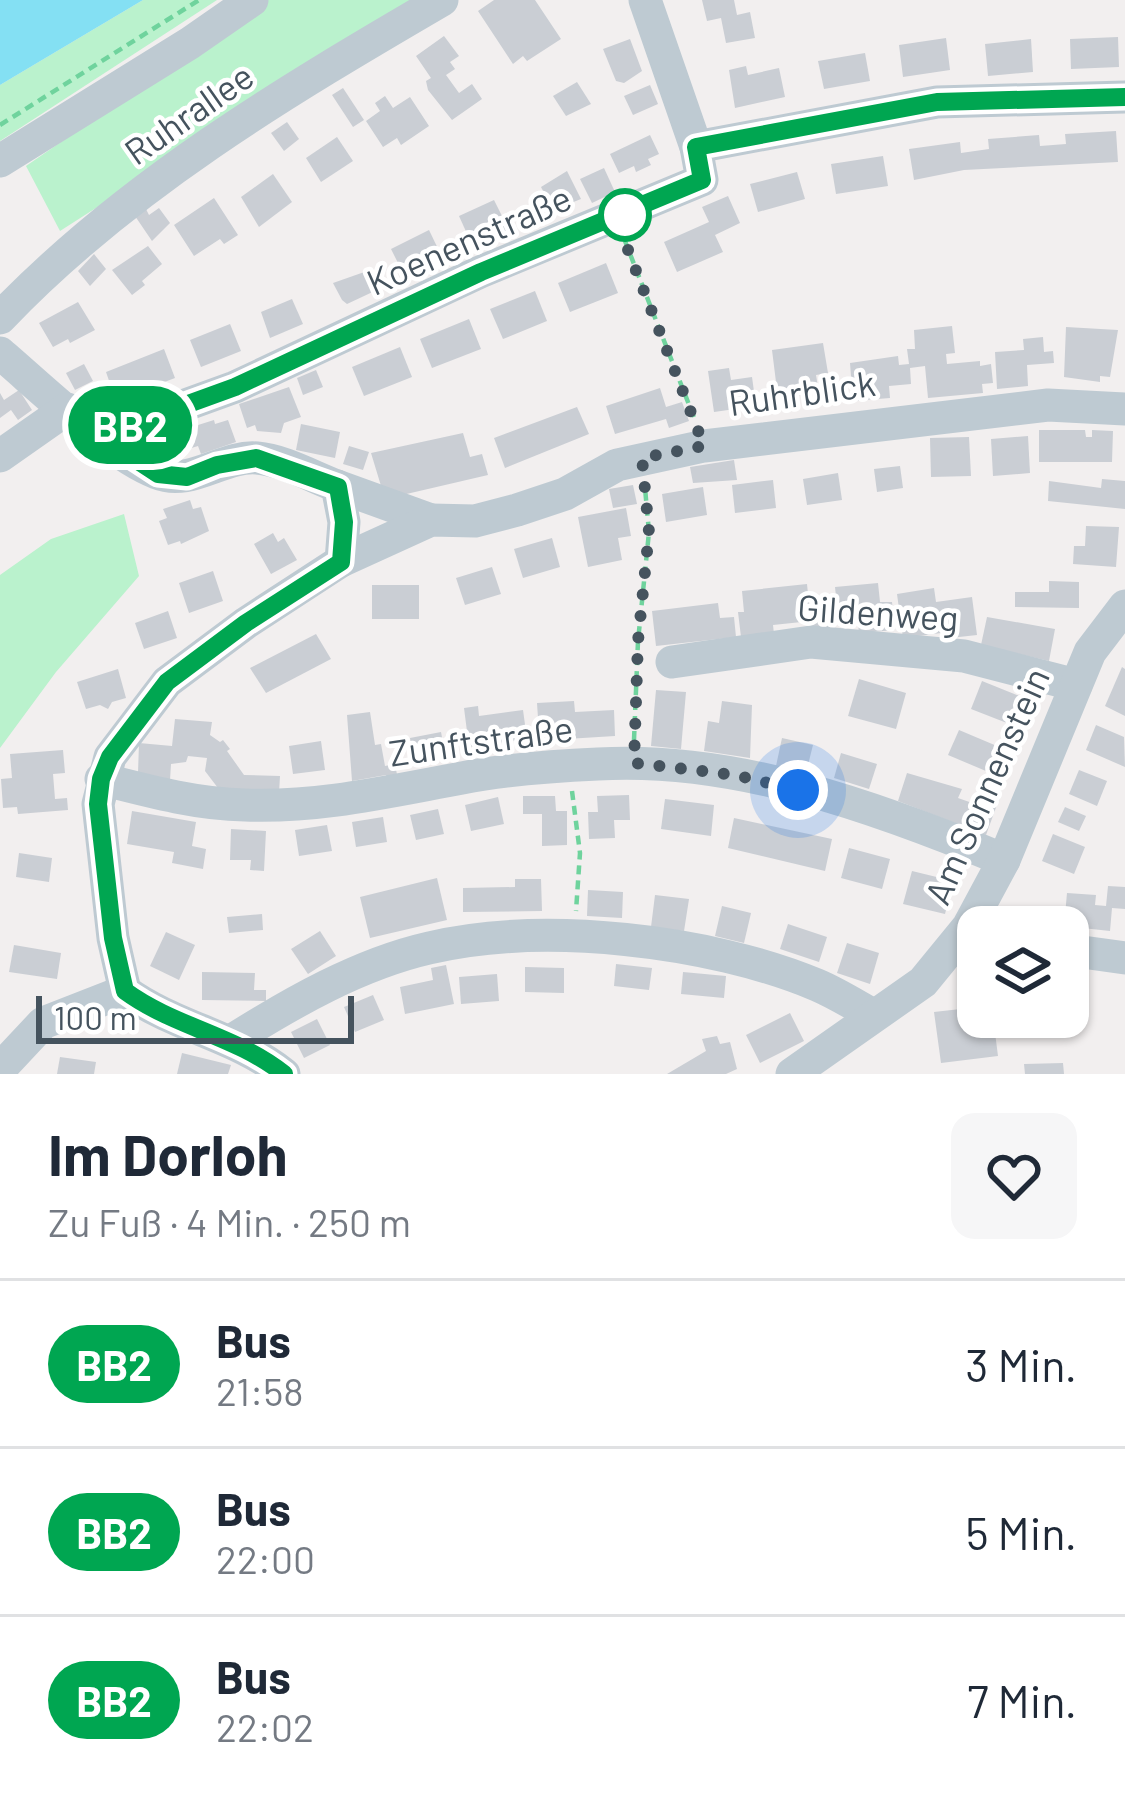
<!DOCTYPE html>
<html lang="de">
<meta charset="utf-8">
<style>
:root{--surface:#fff;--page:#f6f6f7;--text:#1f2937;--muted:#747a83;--line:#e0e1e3}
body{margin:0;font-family:Barlow,sans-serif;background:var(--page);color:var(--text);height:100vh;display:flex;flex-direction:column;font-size:45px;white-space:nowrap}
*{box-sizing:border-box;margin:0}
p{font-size:39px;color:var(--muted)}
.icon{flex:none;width:66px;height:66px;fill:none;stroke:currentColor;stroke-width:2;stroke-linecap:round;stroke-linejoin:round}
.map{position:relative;height:1074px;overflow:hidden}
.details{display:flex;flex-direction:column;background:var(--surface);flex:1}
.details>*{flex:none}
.badge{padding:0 24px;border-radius:39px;font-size:42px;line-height:78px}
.controls{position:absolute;left:957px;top:906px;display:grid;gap:24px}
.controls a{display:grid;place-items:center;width:132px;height:132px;border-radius:24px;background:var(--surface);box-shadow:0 3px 9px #0004;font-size:60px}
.scale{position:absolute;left:36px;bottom:30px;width:318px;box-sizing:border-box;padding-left:12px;border:6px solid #45535e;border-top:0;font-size:33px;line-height:42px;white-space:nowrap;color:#45535e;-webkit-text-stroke:9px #fff;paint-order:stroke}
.you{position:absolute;width:60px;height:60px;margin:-30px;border:9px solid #fff;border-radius:50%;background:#1a73e8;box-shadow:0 0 0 18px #1a73e833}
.map>.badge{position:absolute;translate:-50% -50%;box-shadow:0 0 0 6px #fff}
.round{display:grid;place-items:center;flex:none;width:126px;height:126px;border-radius:24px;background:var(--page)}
.head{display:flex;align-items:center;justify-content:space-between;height:204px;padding:0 48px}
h1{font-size:57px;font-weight:700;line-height:90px}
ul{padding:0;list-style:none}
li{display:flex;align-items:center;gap:36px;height:168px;padding:0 48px;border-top:3px solid var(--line)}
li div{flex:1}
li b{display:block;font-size:45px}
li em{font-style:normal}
li .badge{min-width:132px;font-weight:700;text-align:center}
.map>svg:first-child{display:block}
.green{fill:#baf2cd}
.water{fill:#84e0f3}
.building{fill:#caced4}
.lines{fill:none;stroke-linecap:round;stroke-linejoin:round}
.path{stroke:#6fd39d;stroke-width:4.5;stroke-dasharray:9 6;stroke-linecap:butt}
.minor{stroke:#becad2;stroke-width:33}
.line-casing{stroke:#fff;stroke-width:27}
.line{stroke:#00a651;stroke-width:18}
.walk{stroke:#45535e;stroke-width:12;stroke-dasharray:0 21.6}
.stop-dot{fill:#fff;stroke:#00a651;stroke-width:6}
.labels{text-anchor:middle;stroke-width:9;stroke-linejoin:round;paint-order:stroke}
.street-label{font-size:36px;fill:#45535e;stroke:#fff}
</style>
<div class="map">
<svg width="1125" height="1074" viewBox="0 0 1125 1074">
<rect width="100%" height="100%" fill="#f2efef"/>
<g class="green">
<polygon points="143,0 217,0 0,141 0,85"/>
<polygon points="268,0 421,0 60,231 26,166"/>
<polygon points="124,514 139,576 56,672 0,748 0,575 51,539"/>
</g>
<polygon class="water" points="0,0 143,0 0,85"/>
<g class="building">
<polygon points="494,0 535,0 561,39 527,61 523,56 513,64 478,11"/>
<polygon points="702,0 734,0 737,15 750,12 755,38 726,43 721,18 707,21"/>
<polygon points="444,36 459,56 450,62 455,69 446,75 459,93 472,84 482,99 452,120 428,90 426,81 431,78 416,56"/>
<polygon points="1118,37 1119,67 1071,69 1070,39"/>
<polygon points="946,38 950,70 903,77 899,45"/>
<polygon points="630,39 642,71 624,83 616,81 603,49"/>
<polygon points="1031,39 1033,72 988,76 985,44"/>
<polygon points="865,53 870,81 824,89 818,61"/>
<polygon points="746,66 748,75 779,68 785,97 735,108 729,70"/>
<polygon points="577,82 591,104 566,116 553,96"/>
<polygon points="650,85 658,104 633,115 624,96"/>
<polygon points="343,88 364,120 353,127 332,95"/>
<polygon points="385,96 393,108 410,97 429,126 401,145 397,138 383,147 366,121 380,111 375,103"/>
<polygon points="287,122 299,139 284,151 271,133"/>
<polygon points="1116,131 1118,162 964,170 914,180 909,149 960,142 961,153 989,149 988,139 1039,135 1040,146 1066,144 1065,134"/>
<polygon points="650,135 659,154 648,159 651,165 636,172 634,166 619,173 610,154"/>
<polygon points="337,137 353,161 321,182 306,158"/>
<polygon points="883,156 888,186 836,194 831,164"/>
<polygon points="604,168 615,192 592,203 580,179"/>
<polygon points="567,171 581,199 553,210 541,187"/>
<polygon points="797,172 805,199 758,212 750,184"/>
<polygon points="273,174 292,202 259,227 241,197"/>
<polygon points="728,196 740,223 715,235 723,252 677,272 664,242 709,222 702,207"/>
<polygon points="214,198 238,235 224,244 220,239 194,256 174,225"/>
<polygon points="494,200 509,230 473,247 459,216"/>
<polygon points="159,208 170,223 152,241 135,216 146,209 149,215"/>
<polygon points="429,230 442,257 406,279 391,249"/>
<polygon points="148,246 162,264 142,281 145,285 132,295 112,270"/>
<polygon points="94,254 106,269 90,286 78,271"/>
<polygon points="606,263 618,293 570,312 558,283"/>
<polygon points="370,270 379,289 347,304 342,300 333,283"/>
<polygon points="535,291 547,321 503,339 490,309"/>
<polygon points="292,299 303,324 270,338 261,312"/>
<polygon points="78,302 95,330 70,343 68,339 53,347 39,323"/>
<polygon points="469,319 481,349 432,368 420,339"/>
<polygon points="230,324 241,351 201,367 190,340"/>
<polygon points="952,326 955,353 946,354 947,364 980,361 980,366 991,364 993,383 982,384 983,393 928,398 925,366 910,368 911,384 889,386 890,398 853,401 850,363 898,356 899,365 909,364 907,349 915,349 914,330"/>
<polygon points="1066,327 1118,330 1110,377 1100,376 1100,382 1064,377"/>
<polygon points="1043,337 1044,352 1053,351 1054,363 1027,365 1028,386 997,389 995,352 1024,350 1023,339"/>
<polygon points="823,343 828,373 816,375 819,393 778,398 772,350"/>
<polygon points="400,347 412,377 364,396 352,367"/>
<polygon points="164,349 175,378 154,386 156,391 139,398 136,390 115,398 106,372"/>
<polygon points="84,364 93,381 75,390 66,373"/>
<polygon points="729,368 731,380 752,377 756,406 714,412 708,371"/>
<polygon points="316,370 323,387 303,395 297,378"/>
<polygon points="289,387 301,417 284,423 281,433 257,431 255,425 247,428 239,404"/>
<polygon points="660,388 666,407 682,402 689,421 669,428 666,419 615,434 606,406"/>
<polygon points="19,390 32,410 18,420 11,410 0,418 0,393 4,400"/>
<polygon points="577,407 589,434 505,468 494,438"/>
<polygon points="214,420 215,424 228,420 236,442 201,454 198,446 185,450 179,431"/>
<polygon points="301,424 340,432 335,458 296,450"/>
<polygon points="1039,430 1085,430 1086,437 1092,437 1092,430 1113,431 1112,462 1039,462"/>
<polygon points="463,433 470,457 482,454 488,475 385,499 371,453"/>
<polygon points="1028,436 1030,473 993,476 991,439"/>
<polygon points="969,437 971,476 931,477 930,438"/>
<polygon points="349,446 369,452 363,470 343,464"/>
<polygon points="734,460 737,480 693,483 690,467"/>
<polygon points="900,466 903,488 877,492 874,469"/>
<polygon points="838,473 842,500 807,505 803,479"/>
<polygon points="1102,479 1125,481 1125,509 1048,501 1049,481 1101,488"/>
<polygon points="773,480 776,508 735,513 732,485"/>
<polygon points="633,485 637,504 613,508 609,489"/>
<polygon points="703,487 707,515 666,522 662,494"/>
<polygon points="190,500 193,509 201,507 209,531 181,544 180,541 168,545 159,521 167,518 163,509"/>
<polygon points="626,508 631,536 618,538 622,560 588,567 578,517"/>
<polygon points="1086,526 1119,527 1116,567 1073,564 1074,546 1085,546"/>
<polygon points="273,533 278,542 284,538 297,560 271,574 254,544"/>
<polygon points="552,538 560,567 523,578 514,549"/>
<polygon points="492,567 501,594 465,605 456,578"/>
<polygon points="213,571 223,601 189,613 179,583"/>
<polygon points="1049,581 1079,582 1079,608 1015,607 1015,592 1049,592"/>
<polygon points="878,583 880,602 892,602 895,630 859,633 858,624 839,626 835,587"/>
<polygon points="807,584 810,614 827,611 830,628 812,631 811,621 773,625 774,634 741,637 738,612 744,612 742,591"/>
<rect x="372" y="585" width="47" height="34"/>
<polygon points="934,588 936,602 972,597 977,635 941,639 941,633 903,638 897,594"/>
<polygon points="718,603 720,618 734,617 736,637 656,646 652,611"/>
<polygon points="168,611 177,638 144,649 135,623"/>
<polygon points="987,617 1055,629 1049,661 981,645"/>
<polygon points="316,634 331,659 266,693 250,668"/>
<polygon points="1122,667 1125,669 1125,716 1105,706"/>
<polygon points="118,669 126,698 112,702 108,709 100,705 86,709 77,682"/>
<polygon points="859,679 906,693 896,729 848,716"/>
<polygon points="982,681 1022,697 1012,725 971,709"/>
<polygon points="656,690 686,692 681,749 651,746"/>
<polygon points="574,701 575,712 614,710 615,736 550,740 549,732 539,733 537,703"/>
<polygon points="722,701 752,705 750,758 704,751 708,721 719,723"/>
<polygon points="478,706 479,716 523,710 527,739 469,747 464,708"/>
<polygon points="370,712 375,745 381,744 385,766 395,764 398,780 388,782 386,775 352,781 347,715"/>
<polygon points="175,719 212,722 210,735 220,742 223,740 230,749 227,751 244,775 280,776 279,793 221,792 205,771 207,758 188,756 186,762 171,764 170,780 138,773 139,743 172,746"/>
<polygon points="1096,725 1124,737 1125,767 1086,750"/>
<polygon points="959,730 1004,749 993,774 948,755"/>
<polygon points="441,732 446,758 415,764 410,738"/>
<polygon points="782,738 813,745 806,773 776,766"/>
<polygon points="321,741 325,770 293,774 289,746"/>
<polygon points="63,750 65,773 53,774 55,799 67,798 68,810 18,814 17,807 3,808 1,779 12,778 10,754"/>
<polygon points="841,753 877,764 869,789 834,778"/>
<polygon points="1079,770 1107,781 1097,806 1069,794"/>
<polygon points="907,773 962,789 958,798 978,805 981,796 998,802 986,835 898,801"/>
<polygon points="629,795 630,820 614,820 615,838 589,839 588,812 598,812 597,796"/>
<polygon points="523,796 555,796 556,811 567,811 567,845 542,846 542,814 523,814"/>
<polygon points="498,797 504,824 471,831 465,805"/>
<polygon points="665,799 714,805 711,836 661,829"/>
<polygon points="1065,807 1086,816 1079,831 1058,822"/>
<polygon points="438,809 444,834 416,840 410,815"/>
<polygon points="132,811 196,822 192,846 206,849 203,869 172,863 174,852 127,844"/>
<polygon points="383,817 387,842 356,847 352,822"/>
<polygon points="734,818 832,839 825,871 728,848"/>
<polygon points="327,825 332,851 299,856 295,830"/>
<polygon points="231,829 266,831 264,871 250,870 251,860 230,860"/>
<polygon points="1053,834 1085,847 1074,874 1042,861"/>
<polygon points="849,848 890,859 882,889 841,878"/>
<polygon points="19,853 52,858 49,882 16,877"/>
<polygon points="912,871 953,881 945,914 903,904"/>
<polygon points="437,878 447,920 370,938 360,897"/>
<polygon points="515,879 541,879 542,911 463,912 463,888 515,887"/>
<polygon points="1108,886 1125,887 1125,909 1112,908 1110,931 1064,926 1067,893 1096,895 1095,905 1106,906"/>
<polygon points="588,890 623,892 622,918 587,916"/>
<polygon points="655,895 689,899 684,931 651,927"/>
<polygon points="722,906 751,913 744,943 715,936"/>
<polygon points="262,914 263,930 229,933 227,917"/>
<polygon points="788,924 827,937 819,962 780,949"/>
<polygon points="320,931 336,956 308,974 291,949"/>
<polygon points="166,932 195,945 179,980 150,966"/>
<polygon points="847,943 879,953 870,984 837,973"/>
<polygon points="14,945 61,953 57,979 9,972"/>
<polygon points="616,964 652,968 649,990 614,986"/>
<polygon points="446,965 454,1004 405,1014 400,987 433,980 431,968"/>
<polygon points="525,967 564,968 564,993 525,992"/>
<polygon points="202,972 255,973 254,990 266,990 266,1001 202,1000"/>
<polygon points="683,972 726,976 724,998 681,994"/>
<polygon points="497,974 499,1001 461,1004 459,977"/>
<polygon points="373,995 384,1020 355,1032 344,1007"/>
<polygon points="978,1007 978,1017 993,1017 998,1056 941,1063 934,1012"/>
<polygon points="790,1013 804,1041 760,1063 746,1035"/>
<polygon points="317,1019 330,1045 304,1058 291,1032"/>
<polygon points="717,1036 720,1044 730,1042 737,1069 726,1074 667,1074 706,1051 702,1039"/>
<polygon points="182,1053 231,1065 228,1074 177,1074"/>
<polygon points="60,1057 96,1062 94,1074 57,1074"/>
<polygon points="1063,1063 1064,1074 1025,1074 1024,1064"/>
</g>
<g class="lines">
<g class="path">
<polyline points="0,125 199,0"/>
<polyline points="625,241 695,420"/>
<polyline points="634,740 638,641 649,532 645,488"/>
<polyline points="572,791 580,853 576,911"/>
</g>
<g class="minor">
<polyline points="645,0 696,147"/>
<polyline points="0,161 190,43 252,0"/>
<path d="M0 318C126 186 286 91 442 0"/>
<path d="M0 353C40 387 110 455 157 473 191 487 223 455 257 458 283 460 313 477 337 486L344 522 341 561 246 623 167 682 110 757 98 804 113 938 125 991C174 1027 237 1036 284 1074"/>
<polyline points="100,436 235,387 480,272 702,180 696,147 937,102 1125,97"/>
<polyline points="0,456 67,409"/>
<polyline points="337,486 431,520"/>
<polyline points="341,561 431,520 475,521 517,510 565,494 617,465 704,446 1048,405 1125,409"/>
<polyline points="672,662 811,642 964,656 1076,685"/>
<path d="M101 779C148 791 196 804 245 805 318 808 390 791 462 778 507 769 553 766 598 764 736 756 879 808 1004 860"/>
<polyline points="1068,950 1125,958"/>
<path d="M231 1041C291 1003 359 964 429 948 543 921 710 940 817 985 836 993 855 1005 873 1015"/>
<polyline points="0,1069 43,1023 125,991"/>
<polyline points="792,1074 923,982 968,927 1004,860 1090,652 1125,606"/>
</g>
</g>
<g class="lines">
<g class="line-casing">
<path id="line" d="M284 1074C237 1036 174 1027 125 991L113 938 98 804 101 779 110 757 167 682 246 623 341 562 344 522 338 487 256 458 217 465 187 477 158 474 100 436 235 387 481 272 702 180 696 147 937 102 1125 97"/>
</g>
<use href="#line" class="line"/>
<polyline class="walk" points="625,215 616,219 704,446 642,458 649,532 638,641 634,763 735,775 798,790"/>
</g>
<circle class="stop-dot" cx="625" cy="215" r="24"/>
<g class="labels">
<g class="street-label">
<text transform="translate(189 114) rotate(-35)" y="13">Ruhrallee</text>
<text transform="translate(469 240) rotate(-24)" y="13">Koenenstraße</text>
<text transform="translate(802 393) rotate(-8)" y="13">Ruhrblick</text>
<text transform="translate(878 613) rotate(4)" y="13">Gildenweg</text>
<text transform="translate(481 741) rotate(-8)" y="13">Zunftstraße</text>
<text transform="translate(987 786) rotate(-66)" y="13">Am Sonnenstein</text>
</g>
</g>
</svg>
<div class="controls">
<a><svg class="icon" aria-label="layers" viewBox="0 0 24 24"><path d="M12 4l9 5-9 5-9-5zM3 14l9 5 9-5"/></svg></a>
</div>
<div class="scale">100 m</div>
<div class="you" style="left:798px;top:790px"></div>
<b class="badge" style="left:130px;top:425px;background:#00a651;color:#fff">BB2</b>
</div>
<section class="details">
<div class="head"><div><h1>Im Dorloh</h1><p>Zu Fuß · 4 Min. · 250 m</p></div><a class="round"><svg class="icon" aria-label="heart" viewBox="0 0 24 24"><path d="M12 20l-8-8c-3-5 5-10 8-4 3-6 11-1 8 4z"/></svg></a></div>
<ul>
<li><span class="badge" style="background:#00a651;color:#fff">BB2</span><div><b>Bus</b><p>21:58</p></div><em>3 Min.</em></li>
<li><span class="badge" style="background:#00a651;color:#fff">BB2</span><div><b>Bus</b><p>22:00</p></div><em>5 Min.</em></li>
<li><span class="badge" style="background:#00a651;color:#fff">BB2</span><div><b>Bus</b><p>22:02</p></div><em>7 Min.</em></li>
</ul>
</section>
